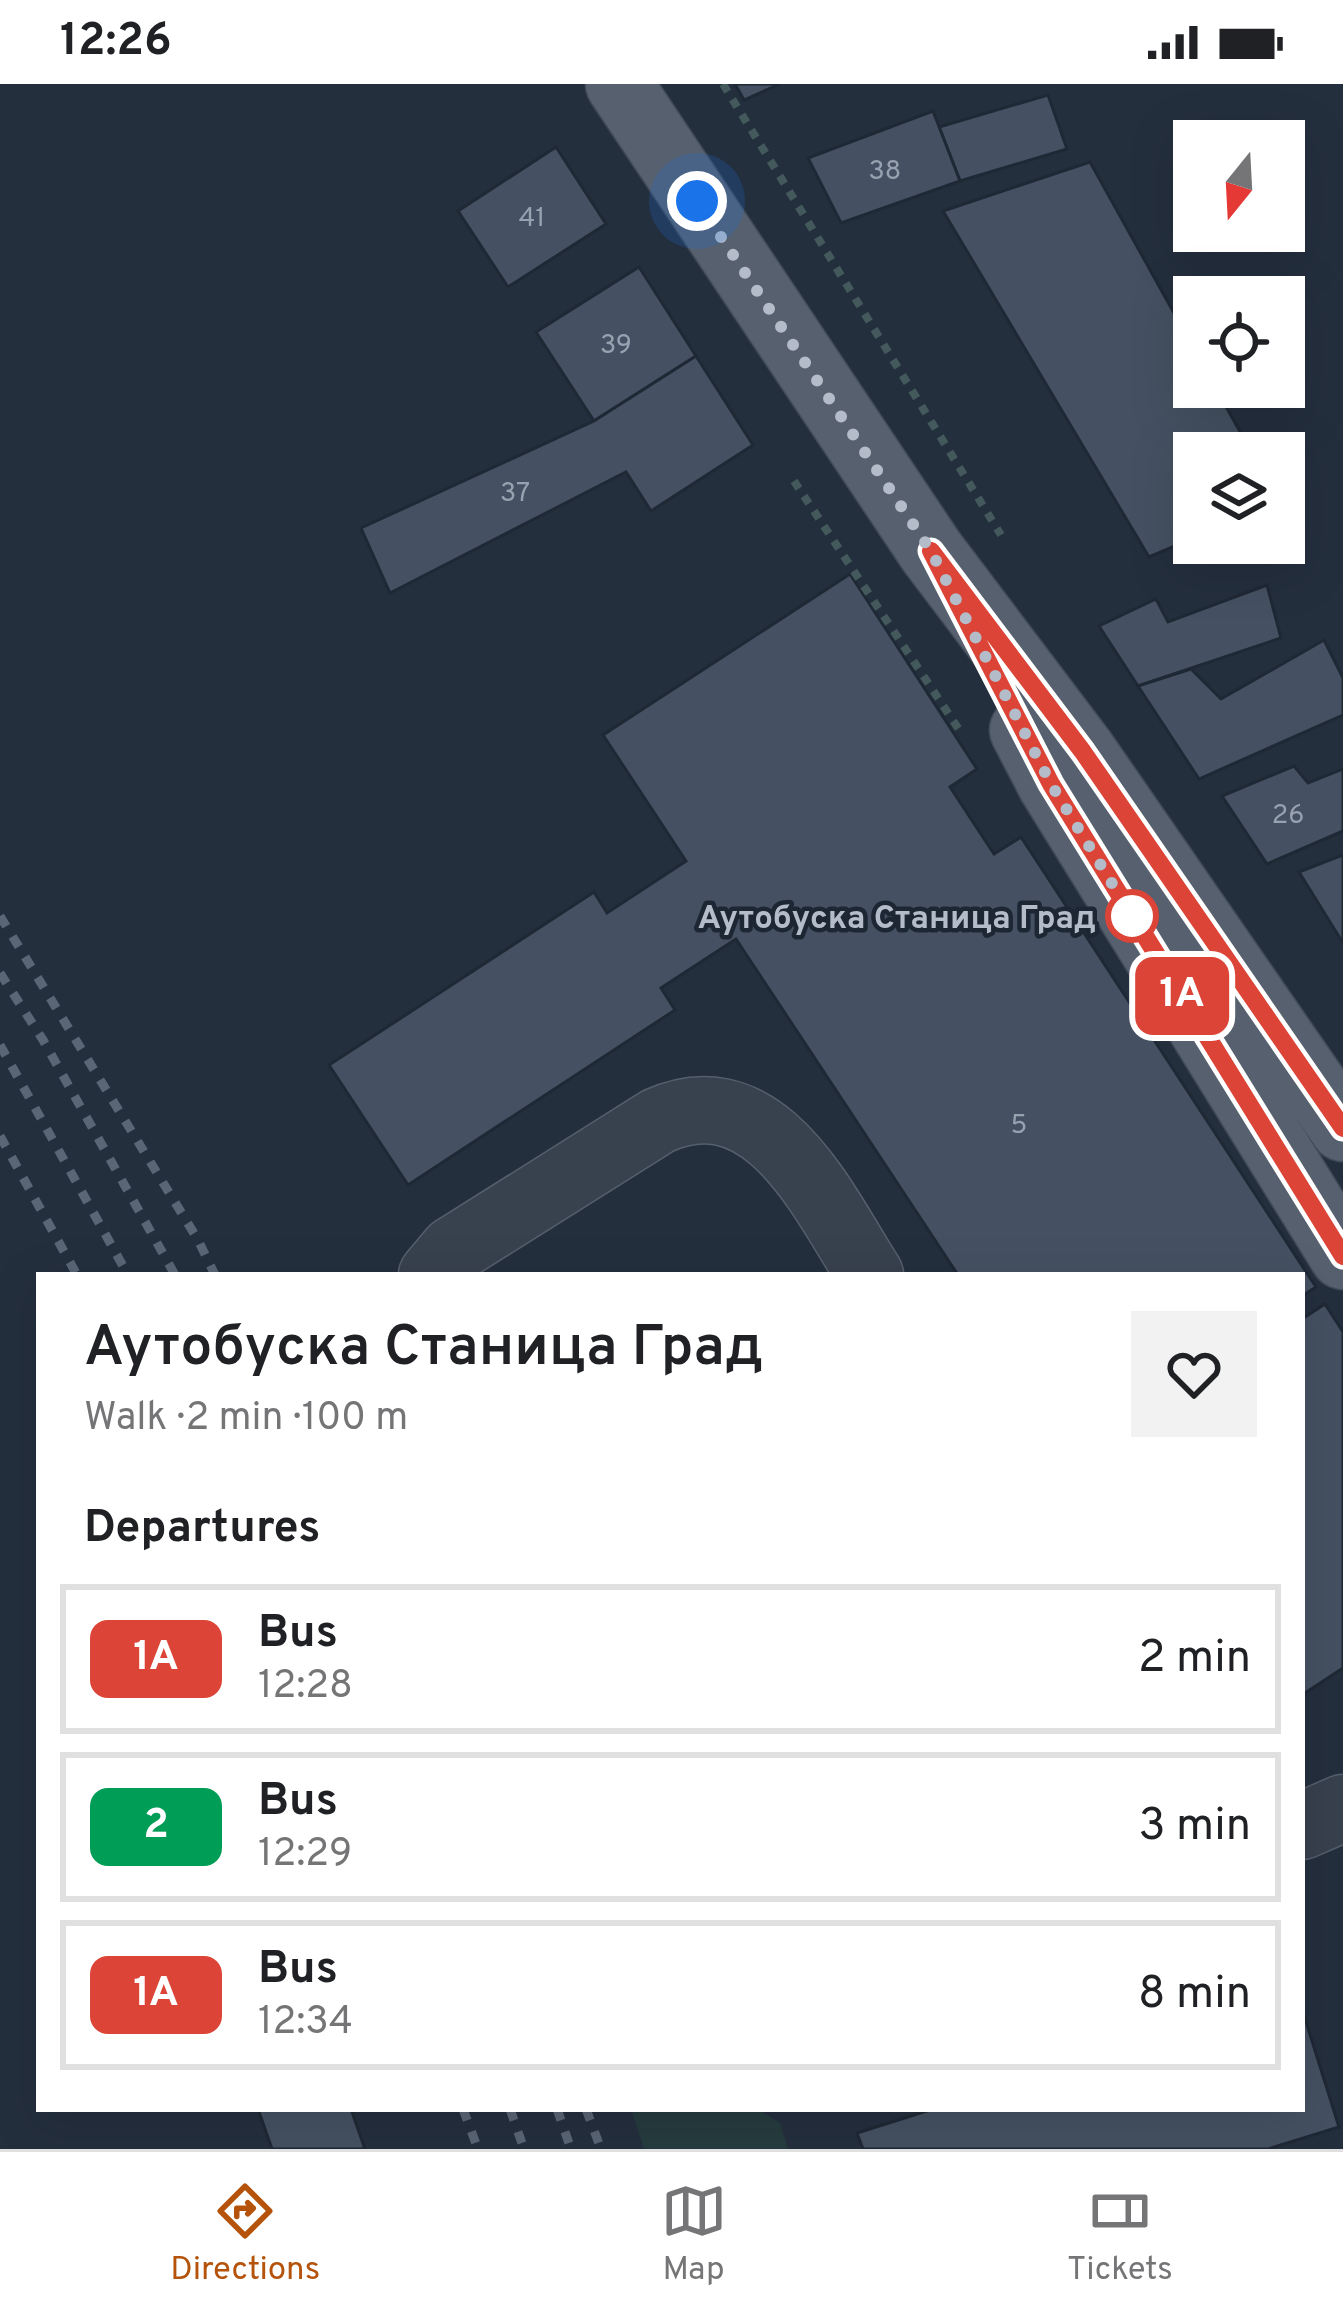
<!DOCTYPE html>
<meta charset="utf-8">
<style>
:root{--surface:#fff;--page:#f2f2f2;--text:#202124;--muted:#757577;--line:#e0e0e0;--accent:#b45309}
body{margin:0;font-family:Overpass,sans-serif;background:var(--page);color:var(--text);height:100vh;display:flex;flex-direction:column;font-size:45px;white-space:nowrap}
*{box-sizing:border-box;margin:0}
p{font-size:39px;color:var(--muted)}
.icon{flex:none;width:66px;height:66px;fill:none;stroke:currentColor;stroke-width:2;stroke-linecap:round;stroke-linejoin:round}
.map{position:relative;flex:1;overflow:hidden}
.sheet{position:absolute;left:36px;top:1188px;width:1269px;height:840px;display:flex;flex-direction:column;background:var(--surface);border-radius:0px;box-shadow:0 12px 48px #0002}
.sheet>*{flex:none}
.badge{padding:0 24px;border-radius:18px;font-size:42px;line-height:78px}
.needle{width:78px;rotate:198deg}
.controls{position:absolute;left:1173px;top:36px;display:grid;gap:24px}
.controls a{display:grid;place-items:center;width:132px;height:132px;border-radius:0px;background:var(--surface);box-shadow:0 12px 48px #0002;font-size:60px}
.you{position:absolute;width:60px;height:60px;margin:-30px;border:9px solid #fff;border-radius:50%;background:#1a73e8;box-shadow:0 0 0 18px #1a73e833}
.map>.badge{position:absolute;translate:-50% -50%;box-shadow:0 0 0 6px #fff}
h2{padding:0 48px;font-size:45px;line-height:108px}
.round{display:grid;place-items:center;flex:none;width:126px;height:126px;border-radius:0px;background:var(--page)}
.headline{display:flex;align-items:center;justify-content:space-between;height:204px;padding:0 48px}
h1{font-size:57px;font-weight:600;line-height:90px}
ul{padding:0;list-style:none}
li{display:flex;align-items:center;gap:36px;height:150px;margin:0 24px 18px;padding:0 24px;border:6px solid var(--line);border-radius:0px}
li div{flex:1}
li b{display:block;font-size:45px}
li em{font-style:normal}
li .badge{min-width:132px;font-weight:700;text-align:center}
.status{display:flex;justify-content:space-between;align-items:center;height:84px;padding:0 60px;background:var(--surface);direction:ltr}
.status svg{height:33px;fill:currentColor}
.tabs{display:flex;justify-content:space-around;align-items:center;height:168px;border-top:3px solid var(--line);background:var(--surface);font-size:33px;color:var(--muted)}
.tabs a{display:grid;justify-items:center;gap:6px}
.tabs .active{color:var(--accent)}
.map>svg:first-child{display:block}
.green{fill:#263c3f}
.building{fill:#455162;stroke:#1f2835;stroke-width:3}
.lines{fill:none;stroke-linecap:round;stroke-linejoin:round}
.minor-casing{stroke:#565f6c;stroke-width:69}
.major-casing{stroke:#414a57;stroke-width:69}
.path{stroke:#44595c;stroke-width:8;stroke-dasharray:9 9;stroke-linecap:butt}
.minor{stroke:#38414e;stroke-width:66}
.major{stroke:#56606e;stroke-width:66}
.rail{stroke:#5a6575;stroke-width:9;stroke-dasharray:12 12;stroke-linecap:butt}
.line-casing{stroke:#fff;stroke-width:27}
.line{stroke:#db4436;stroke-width:18}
.walk{stroke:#b4bcc9;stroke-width:12;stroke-dasharray:0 21.6}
.stop-dot{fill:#fff;stroke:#db4436;stroke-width:6}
.labels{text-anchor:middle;stroke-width:9;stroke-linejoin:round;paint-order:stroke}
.number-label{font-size:27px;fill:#98a1af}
.stop-label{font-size:33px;font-weight:bold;fill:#b4bcc9;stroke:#1d2633;text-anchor:end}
</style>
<div class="status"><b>12:26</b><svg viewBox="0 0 49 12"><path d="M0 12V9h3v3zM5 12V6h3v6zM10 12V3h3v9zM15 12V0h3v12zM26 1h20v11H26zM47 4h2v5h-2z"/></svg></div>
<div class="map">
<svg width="1343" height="2065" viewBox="0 0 1343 2065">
<rect width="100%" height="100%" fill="#242f3e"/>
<polygon class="green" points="631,2025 758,2025 780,2039 788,2065 644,2065"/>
<g class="building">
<polygon points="735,0 780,0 744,16"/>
<polygon points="1048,11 1067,65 960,97 939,43"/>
<polygon points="933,27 960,97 841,139 808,74"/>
<polygon points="556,63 606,140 508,203 458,127"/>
<polygon points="1090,78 1194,265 1194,303 1215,303 1252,369 1194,369 1194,454 1149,473 943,127"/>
<polygon points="639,183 696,272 594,337 536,248"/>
<polygon points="696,272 753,361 651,427 626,388 390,509 361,444 594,337"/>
<polygon points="850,490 977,685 950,703 994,770 1021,753 1316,1203 1302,1212 1302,1191 958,1191 736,855 661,904 675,926 408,1101 329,981 594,808 607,829 686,777 603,651"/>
<polygon points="1267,501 1281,554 1138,602 1099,542 1156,515 1168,538"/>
<polygon points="1324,556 1343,594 1343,631 1199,695 1138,602 1191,585 1221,615"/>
<polygon points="1294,682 1308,699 1343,685 1343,747 1267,780 1222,712"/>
<polygon points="1343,771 1343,859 1299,788"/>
<polygon points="1325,1220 1343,1248 1343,1584 1302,1611 1302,1235"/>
<polygon points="1302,1925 1339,2043 1268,2065 863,2065 857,2049 933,2025 1302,2025"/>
<polygon points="258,2025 351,2025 365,2065 272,2065"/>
</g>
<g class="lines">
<g class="minor-casing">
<g id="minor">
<path d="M432 1191 453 1166 658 1037C766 988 823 1118 870 1191"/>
<polyline points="1302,1742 1343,1724"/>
</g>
</g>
<g class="major-casing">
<g id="major">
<polyline points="619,0 931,467 1083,668 1343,1044"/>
<polyline points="1023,646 1051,700 1343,1172"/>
</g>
</g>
<g class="path">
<polyline points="723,0 1001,451"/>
<polyline points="794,397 960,647"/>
</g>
<use href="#minor" class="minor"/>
<use href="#major" class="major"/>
<g class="rail">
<polyline points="0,832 198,1156 215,1191"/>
<polyline points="0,889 43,956 175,1191"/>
<polyline points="0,961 128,1191"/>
<polyline points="0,1052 77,1191"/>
<polyline points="463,2025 478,2065"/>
<polyline points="510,2025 524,2065"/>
<polyline points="557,2025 571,2065"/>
<polyline points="586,2025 601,2065"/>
</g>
</g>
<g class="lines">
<g class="line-casing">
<polyline id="line" points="1343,1044 1083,668 931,467 1051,700 1343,1172"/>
</g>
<use href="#line" class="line"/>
<polyline class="walk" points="697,117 931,467 1051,700 1132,832"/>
</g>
<circle class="stop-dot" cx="1132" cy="832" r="24"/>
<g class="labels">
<g class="number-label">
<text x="885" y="95">38</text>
<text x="532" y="142">41</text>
<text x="616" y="269">39</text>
<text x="515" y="417">37</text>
<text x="1288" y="739">26</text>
<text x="1019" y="1049">5</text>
</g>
<g class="stop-label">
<text x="1096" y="844">Аутобуска Станица Град</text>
</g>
</g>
</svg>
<div class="controls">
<a><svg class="needle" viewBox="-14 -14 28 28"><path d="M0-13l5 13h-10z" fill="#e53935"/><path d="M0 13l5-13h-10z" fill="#757577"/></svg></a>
<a><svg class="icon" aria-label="locate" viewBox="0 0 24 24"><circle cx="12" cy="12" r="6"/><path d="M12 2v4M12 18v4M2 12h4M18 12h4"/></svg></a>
<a><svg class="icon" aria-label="layers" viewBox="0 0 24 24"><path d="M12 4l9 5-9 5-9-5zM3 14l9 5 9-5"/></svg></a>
</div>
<div class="you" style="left:697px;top:117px"></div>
<b class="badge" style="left:1182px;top:912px;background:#db4436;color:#fff">1A</b>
<section class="sheet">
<div class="headline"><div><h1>Аутобуска Станица Град</h1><p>Walk · 2 min · 100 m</p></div><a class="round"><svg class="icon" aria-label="heart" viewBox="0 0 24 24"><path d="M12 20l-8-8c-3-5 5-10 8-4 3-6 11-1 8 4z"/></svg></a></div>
<h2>Departures</h2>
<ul>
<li><span class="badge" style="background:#db4436;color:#fff">1A</span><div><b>Bus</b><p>12:28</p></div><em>2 min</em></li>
<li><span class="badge" style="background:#009d57;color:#fff">2</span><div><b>Bus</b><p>12:29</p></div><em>3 min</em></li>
<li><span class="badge" style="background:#db4436;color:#fff">1A</span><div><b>Bus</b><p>12:34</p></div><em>8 min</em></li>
</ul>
</section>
</div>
<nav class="tabs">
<a class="active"><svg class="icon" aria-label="directions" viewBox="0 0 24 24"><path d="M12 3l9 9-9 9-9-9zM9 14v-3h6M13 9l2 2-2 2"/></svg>Directions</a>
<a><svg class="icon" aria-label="map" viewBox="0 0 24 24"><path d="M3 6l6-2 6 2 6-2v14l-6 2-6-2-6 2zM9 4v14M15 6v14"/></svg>Map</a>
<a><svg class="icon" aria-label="tickets" viewBox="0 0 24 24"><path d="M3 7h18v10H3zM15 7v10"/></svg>Tickets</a>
</nav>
